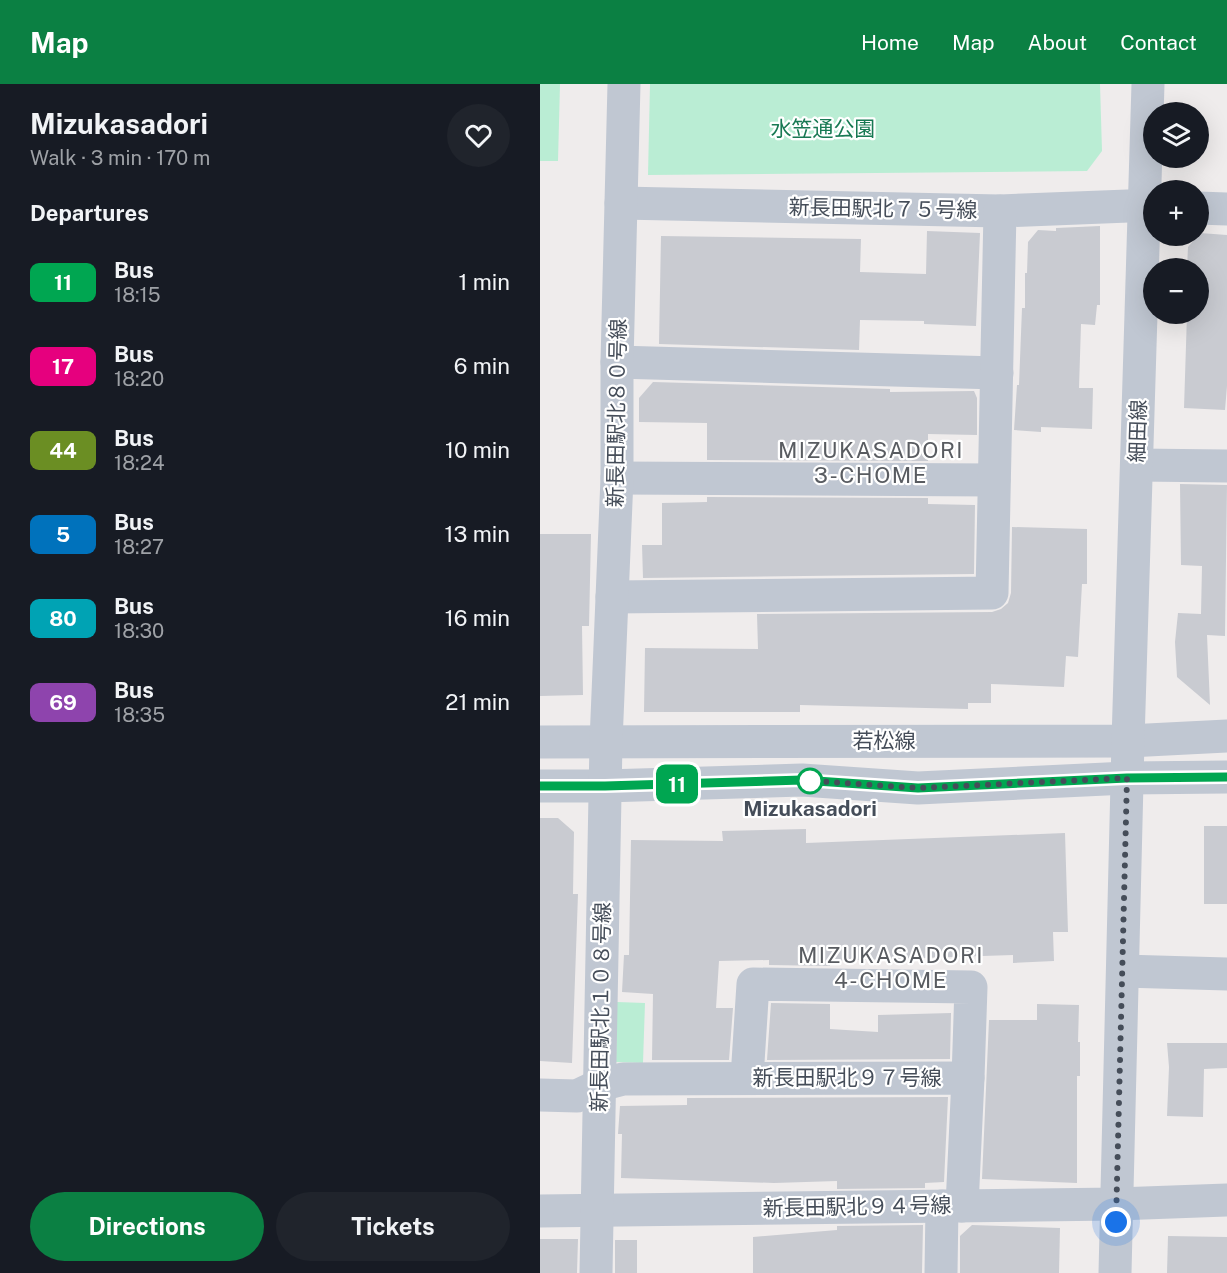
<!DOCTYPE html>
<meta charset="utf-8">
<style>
:root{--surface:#171b24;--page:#20242c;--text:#f1f3f6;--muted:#9ea1a6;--accent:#0b8043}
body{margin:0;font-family:"Public Sans","Noto Sans JP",sans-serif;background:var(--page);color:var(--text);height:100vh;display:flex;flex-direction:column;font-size:22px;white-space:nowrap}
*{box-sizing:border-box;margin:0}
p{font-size:20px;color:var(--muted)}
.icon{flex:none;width:33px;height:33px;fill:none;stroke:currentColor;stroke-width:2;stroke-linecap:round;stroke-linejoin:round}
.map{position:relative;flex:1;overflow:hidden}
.sheet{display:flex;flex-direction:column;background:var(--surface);width:540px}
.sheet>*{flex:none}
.badge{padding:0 12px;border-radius:9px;font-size:21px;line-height:39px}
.tools{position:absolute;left:603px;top:18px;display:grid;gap:12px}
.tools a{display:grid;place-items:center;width:66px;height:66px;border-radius:50%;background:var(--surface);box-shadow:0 6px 24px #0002;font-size:30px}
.you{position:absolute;width:30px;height:30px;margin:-15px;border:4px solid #fff;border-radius:50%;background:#1a73e8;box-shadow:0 0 0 9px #1a73e833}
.map>.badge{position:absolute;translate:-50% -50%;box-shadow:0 0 0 3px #fff}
h2{padding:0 30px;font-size:22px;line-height:54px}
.round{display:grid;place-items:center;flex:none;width:63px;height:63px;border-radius:32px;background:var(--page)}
.head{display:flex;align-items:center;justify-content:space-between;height:102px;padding:0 30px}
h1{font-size:28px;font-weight:700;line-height:45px}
.button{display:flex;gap:12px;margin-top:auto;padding:12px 30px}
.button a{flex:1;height:69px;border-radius:36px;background:var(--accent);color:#fff;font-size:24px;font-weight:700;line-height:69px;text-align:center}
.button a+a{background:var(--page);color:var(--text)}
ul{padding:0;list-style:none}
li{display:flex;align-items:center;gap:18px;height:84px;padding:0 30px}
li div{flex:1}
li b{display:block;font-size:22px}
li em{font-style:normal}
li .badge{min-width:66px;font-weight:700;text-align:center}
header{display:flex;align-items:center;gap:36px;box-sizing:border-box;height:84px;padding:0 30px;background:var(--accent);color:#fff}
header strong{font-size:28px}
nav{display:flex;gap:33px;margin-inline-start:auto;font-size:21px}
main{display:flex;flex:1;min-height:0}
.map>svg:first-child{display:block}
.green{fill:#baedd4}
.building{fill:#c9cbd1}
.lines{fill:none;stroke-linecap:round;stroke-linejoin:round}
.minor{stroke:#c0c7d2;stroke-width:33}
.line-casing{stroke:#fff;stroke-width:14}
.line{stroke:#00a651;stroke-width:9}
.walk{stroke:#454d59;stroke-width:6;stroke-dasharray:0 10.8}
.stop-dot{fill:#fff;stroke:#00a651;stroke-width:3}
.labels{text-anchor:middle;stroke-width:4.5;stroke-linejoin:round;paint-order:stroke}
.park-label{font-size:21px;fill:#187953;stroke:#fff}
.street-label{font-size:21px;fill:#454d59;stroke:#fff}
.stop-label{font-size:21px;font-weight:bold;fill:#454d59;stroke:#fff}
.neighbourhood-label{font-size:22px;letter-spacing:1.5px;fill:#595c61;stroke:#fff}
</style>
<header>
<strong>Map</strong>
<nav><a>Home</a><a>Map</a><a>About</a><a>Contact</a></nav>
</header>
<main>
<section class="sheet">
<div class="head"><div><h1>Mizukasadori</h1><p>Walk · 3 min · 170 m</p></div><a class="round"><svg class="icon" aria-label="heart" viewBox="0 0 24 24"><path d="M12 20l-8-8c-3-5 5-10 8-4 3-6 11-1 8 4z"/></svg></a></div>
<h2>Departures</h2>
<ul>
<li><span class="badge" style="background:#00a651;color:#fff">11</span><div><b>Bus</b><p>18:15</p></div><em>1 min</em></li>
<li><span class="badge" style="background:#e6007e;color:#fff">17</span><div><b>Bus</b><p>18:20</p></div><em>6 min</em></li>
<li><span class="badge" style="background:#6b8e23;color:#fff">44</span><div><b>Bus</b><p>18:24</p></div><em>10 min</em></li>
<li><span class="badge" style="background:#0072bc;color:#fff">5</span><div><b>Bus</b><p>18:27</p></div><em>13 min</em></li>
<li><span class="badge" style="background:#00a3b4;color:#fff">80</span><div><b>Bus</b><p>18:30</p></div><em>16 min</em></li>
<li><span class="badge" style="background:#8e44ad;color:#fff">69</span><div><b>Bus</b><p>18:35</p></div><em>21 min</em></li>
</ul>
<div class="button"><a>Directions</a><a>Tickets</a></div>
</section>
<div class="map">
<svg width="687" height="1189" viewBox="0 0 687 1189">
<rect width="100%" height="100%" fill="#efecec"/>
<g class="green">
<polygon points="0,0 20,0 18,77 0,77"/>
<polygon points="110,0 560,0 562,67 547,87 108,91"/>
<polygon points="77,918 105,919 103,979 76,978"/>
</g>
<g class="building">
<polygon points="560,142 560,221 557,221 555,241 541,240 539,304 553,304 552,345 501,343 501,348 474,346 477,301 479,301 482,224 485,224 485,189 487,189 488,158 498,146 516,147 516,144"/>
<polygon points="387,147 440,149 436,242 384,240 384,237 320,236 319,266 119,260 121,152 321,155 320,188 386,190"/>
<polygon points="660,149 687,151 687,302 685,326 644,324 647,230 658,230 658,184 647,184 648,163"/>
<polygon points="113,298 350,305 350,308 434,307 437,314 437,351 388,350 388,377 167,376 167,339 99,338 99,314"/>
<polygon points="640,400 687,401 685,552 667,551 670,621 637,593 635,558 638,529 661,530 662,482 641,481"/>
<polygon points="167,413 388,414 388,420 435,421 434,490 103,494 102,461 122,461 122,419 167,418"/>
<polygon points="472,443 547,445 547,500 542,500 538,573 526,572 524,603 451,600 451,619 428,619 428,625 260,621 260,628 104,628 105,564 218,565 217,530 452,528 461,525 468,519 471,509"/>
<polygon points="0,450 51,450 49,542 42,542 43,611 0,612"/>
<polygon points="0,734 18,734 34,748 33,810 38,810 32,979 0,977"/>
<rect x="664" y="742" width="23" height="78"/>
<polygon points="266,745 266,759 525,749 528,848 513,848 514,877 473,879 473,871 290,877 290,882 229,881 229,876 179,877 176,924 193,924 189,976 112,976 113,910 82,908 84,871 89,871 91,756 183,757 182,747"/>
<polygon points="231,919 290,920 290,945 338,948 338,931 411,929 410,975 227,976"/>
<polygon points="497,920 539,921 538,958 540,958 540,992 537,992 537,1099 442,1095 449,936 497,936"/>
<polygon points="627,959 687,959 687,984 664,985 663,1033 627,1032 629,983"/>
<polygon points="408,1013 404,1098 385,1099 385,1104 297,1105 297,1097 234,1099 81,1094 82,1050 78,1050 80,1022 147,1021 147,1014"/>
<polygon points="383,1141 382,1189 213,1189 213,1153 297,1146 297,1142"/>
<polygon points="432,1141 520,1144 519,1189 420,1189 420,1152"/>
<polygon points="628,1152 687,1153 687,1189 627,1189"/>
<polygon points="0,1155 38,1155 37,1189 0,1189"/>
<rect x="75" y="1156" width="22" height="33"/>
</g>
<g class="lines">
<g class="minor">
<polyline points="81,119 460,127 614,121"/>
<polyline points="658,124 687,125"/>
<polyline points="77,278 457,289"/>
<polyline points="597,381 687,382"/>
<polyline points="77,394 454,396"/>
<polyline points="72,513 452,509 460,127"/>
<polyline points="0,658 588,657 687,652"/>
<polyline points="0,702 65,702 262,696 378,704 587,694 687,693"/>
<polyline points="583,887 687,890"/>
<polyline points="207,994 213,900 431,903 428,994"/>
<polyline points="0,1011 37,1012 60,1001 83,995 428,994 422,1122"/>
<polyline points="0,1127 577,1120 687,1116"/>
<polyline points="56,1189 66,658 77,394 77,278 84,0"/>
<polyline points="401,1189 402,1122"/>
<polyline points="575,1189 588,657 608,0"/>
</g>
</g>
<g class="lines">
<g class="line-casing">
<polyline id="line" points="0,702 65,702 262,696 378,704 587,694 687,693"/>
</g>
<use href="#line" class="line"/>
<polyline class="walk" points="270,697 262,696 378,704 587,694 576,1138"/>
</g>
<circle class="stop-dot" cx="270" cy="697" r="12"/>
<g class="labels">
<g class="park-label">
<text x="283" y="52">水笠通公園</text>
</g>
<g class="street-label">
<text transform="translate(343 125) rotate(1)" y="7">新長田駅北７５号線</text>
<text transform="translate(77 329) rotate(-89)" y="7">新長田駅北８０号線</text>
<text transform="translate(598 347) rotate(-88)" y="7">細田線</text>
<text x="344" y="664">若松線</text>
<text transform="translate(61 923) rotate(-89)" y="7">新長田駅北１０８号線</text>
<text x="307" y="1001">新長田駅北９７号線</text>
<text transform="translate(317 1123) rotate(-1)" y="7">新長田駅北９４号線</text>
</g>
<g class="stop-label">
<text x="270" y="732">Mizukasadori</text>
</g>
<g class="neighbourhood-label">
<text x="331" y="374">MIZUKASADORI<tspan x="331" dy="25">3-CHOME</tspan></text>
<text x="351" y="879">MIZUKASADORI<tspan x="351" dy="25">4-CHOME</tspan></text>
</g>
</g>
</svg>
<div class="tools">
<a><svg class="icon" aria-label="layers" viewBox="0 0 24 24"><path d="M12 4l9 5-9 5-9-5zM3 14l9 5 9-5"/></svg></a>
<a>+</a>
<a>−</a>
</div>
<div class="you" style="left:576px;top:1138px"></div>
<b class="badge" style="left:137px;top:700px;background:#00a651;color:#fff">11</b>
</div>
</main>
